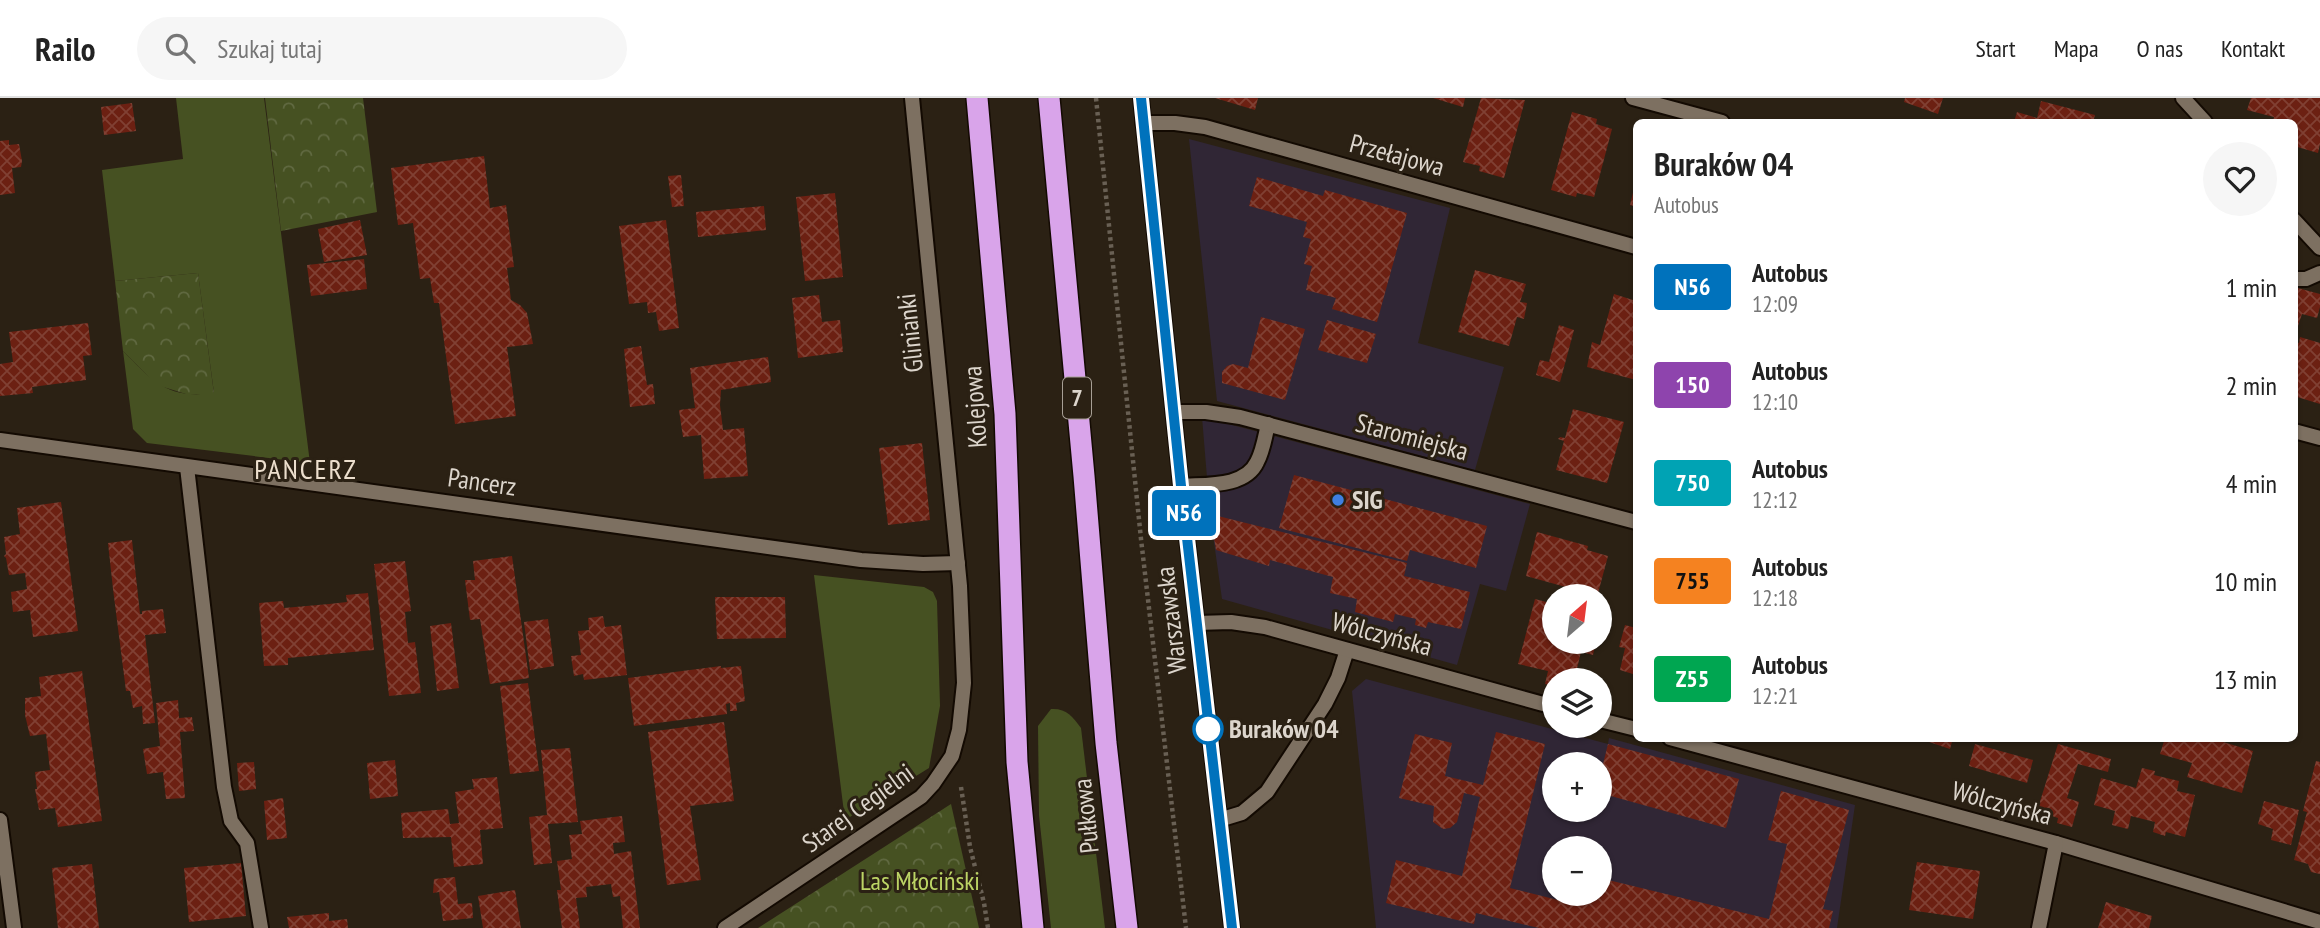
<!DOCTYPE html>
<html lang="pl">
<meta charset="utf-8">
<style>
:root{--surface:#fff;--page:#f6f6f6;--text:#222;--muted:#767676;--line:#e0e0e0}
body{margin:0;font-family:"PT Sans Narrow",sans-serif;background:var(--page);color:var(--text);height:100vh;display:flex;flex-direction:column;font-size:26px;white-space:nowrap}
*{box-sizing:border-box;margin:0}
p{font-size:23px;color:var(--muted)}
.icon{flex:none;width:38px;height:38px;fill:none;stroke:currentColor;stroke-width:2;stroke-linecap:round;stroke-linejoin:round}
.map{position:relative;flex:1;overflow:hidden}
.side{position:absolute;left:1633px;top:21px;width:665px;height:623px;display:flex;flex-direction:column;background:var(--surface);border-radius:10px;box-shadow:0 2px 5px #0004}
.side>*{flex:none}
.badge{padding:0 14px;border-radius:5px;font-size:24px;line-height:46px}
.needle{width:46px;rotate:28deg}
.buttons{position:absolute;left:1542px;top:486px;display:grid;gap:14px}
.buttons a{display:grid;place-items:center;width:70px;height:70px;border-radius:50%;background:var(--surface);box-shadow:0 2px 5px #0004;font-size:35px}
.map>.badge{position:absolute;translate:-50% -50%;box-shadow:0 0 0 4px #fff}
.round{display:grid;place-items:center;flex:none;width:74px;height:74px;border-radius:37px;background:var(--page)}
.headline{display:flex;align-items:center;justify-content:space-between;height:119px;padding:0 21px}
h1{font-size:33px;font-weight:600;line-height:52px}
ul{padding:0;list-style:none}
li{display:flex;align-items:center;gap:21px;height:98px;padding:0 21px}
li div{flex:1}
li b{display:block;font-size:26px}
li em{font-style:normal}
li .badge{min-width:77px;font-weight:700;text-align:center}
header{display:flex;align-items:center;gap:42px;box-sizing:border-box;height:98px;padding:0 35px;background:var(--surface);border-bottom:2px solid var(--line)}
header strong{font-size:33px}
nav{display:flex;gap:38px;margin-inline-start:auto;font-size:24px}
.search{width:490px;height:63px;background:var(--page);display:flex;align-items:center;gap:18px;box-sizing:border-box;padding:0 24px;border-radius:38px;color:var(--muted);font-size:26px}
.map>svg:first-child{display:block}
.commercial{fill:#302635;fill-rule:evenodd}
.green{fill:#465122}
.forest{fill:url(#forest-crowns)}
.building{fill:url(#building-cross-hatch)}
.lines{fill:none;stroke-linecap:round;stroke-linejoin:round}
.lane-casing{stroke:#130a02;stroke-width:18}
.street-casing{stroke:#130a02;stroke-width:18}
.highway-casing{stroke:#130a02;stroke-width:24}
.path{stroke:#696054;stroke-width:4.5;stroke-dasharray:3.5 3.5;stroke-linecap:butt}
.lane{stroke:#7d7061;stroke-width:14}
.street{stroke:#7d7061;stroke-width:14}
.highway{stroke:#d9a4ea;stroke-width:21}
.line-casing{stroke:#fff;stroke-width:16}
.line{stroke:#0072bc;stroke-width:10}
.shop-dot{fill:#3f7fe0;stroke:#2b2114;stroke-width:2.5}
.stop-dot{fill:#fff;stroke:#0072bc;stroke-width:3.5}
.labels{text-anchor:middle;stroke-width:6;stroke-linejoin:round;paint-order:stroke}
.shield{fill:#2b2114;stroke:#a79f95;stroke-width:2}
.shield-label{font-size:24px;font-weight:bold;fill:#dcd5cc}
.street-label{font-size:26px;fill:#dcd5cc;stroke:#2b2114}
.poi-label{font-size:26px;font-weight:bold;fill:#dcd5cc;stroke:#2b2114;text-anchor:start}
.stop-label{font-size:26px;font-weight:bold;fill:#dcd5cc;stroke:#2b2114;text-anchor:start}
.park-label{font-size:26px;fill:#bcd465;stroke:#2b2114}
.neighbourhood-label{font-size:28px;letter-spacing:2px;fill:#ecdecd;stroke:#2b2114}
</style>
<header>
<strong>Railo</strong>
<div class="search"><svg class="icon" aria-label="search" viewBox="0 0 24 24"><circle cx="10" cy="10" r="6"/><path d="M15 15l6 6"/></svg>Szukaj tutaj</div>
<nav><a>Start</a><a>Mapa</a><a>O nas</a><a>Kontakt</a></nav>
</header>
<div class="map">
<svg width="2320" height="830" viewBox="0 0 2320 830">
<defs>
<pattern id="forest-crowns" width="20" height="18" patternUnits="userSpaceOnUse" patternTransform="scale(1.75)"><rect width="20" height="18" fill="#465122"/><path d="M2 6a3 3 0 1 1 6 0M12 15a3 3 0 1 1 6 0" fill="none" stroke="#606941"/></pattern>
<pattern id="building-cross-hatch" width="8" height="8" patternUnits="userSpaceOnUse" patternTransform="scale(1.75)"><rect width="8" height="8" fill="#6c2012"/><path d="M0 0l8 8M0 8l8-8" fill="none" stroke="#804033"/></pattern>
</defs>
<rect width="100%" height="100%" fill="#2b2114"/>
<g class="commercial">
<polygon points="1189,41 1450,110 1418,245 1504,269 1475,372 1217,303"/>
<polygon points="1202,319 1530,406 1506,493 1480,486 1457,567 1222,501 1210,416"/>
<path d="M1366 581 1608 646 1609 640 1855 707 1837 830H1376L1352 593ZM1554 667H1600V712H1554ZM1554 751H1600V796H1554Z"/>
</g>
<g class="green">
<path d="M176 0H264L310 365 147 345 133 331 123 253C154 284 166 301 214 295L198 175 115 183 102 72 183 61Z"/>
<polygon points="814,477 924,489 933,494 937,503 940,608 929,670 845,722"/>
<path d="M1051 611C1066 610 1072 618 1081 630L1105 830H1051L1039 717 1038 628Z"/>
</g>
<g class="forest">
<polygon points="265,0 363,0 377,114 281,133"/>
<polygon points="198,175 214,296 186,296 157,287 123,253 115,183"/>
<polygon points="951,706 979,830 758,830"/>
</g>
<g class="building">
<polygon points="1215,0 1258,0 1255,12"/>
<polygon points="1433,0 1465,0 1463,9"/>
<polygon points="1481,0 1525,2 1504,80 1479,73 1480,68 1463,64"/>
<polygon points="1905,0 1943,0 1938,16 1904,4"/>
<polygon points="2251,0 2320,0 2320,46 2318,55 2294,48 2294,24 2273,24 2274,19 2247,12"/>
<polygon points="2041,3 2095,17 2093,24 2014,24 2017,14 2037,20"/>
<polygon points="132,5 136,33 104,37 101,9"/>
<polygon points="1572,14 1597,21 1596,26 1612,31 1594,99 1577,95 1576,99 1551,92"/>
<polygon points="9,42 9,47 19,46 22,63 21,69 12,70 15,95 0,97 0,43"/>
<polygon points="484,58 490,110 506,107 514,169 507,170 511,202 520,207 527,215 533,246 507,249 516,318 455,326 439,205 434,205 430,180 420,181 413,125 398,127 391,70"/>
<polygon points="681,77 684,108 672,109 668,78"/>
<polygon points="1257,79 1323,98 1325,92 1407,115 1377,224 1332,211 1336,200 1306,192 1312,168 1304,166 1311,141 1303,139 1307,124 1249,108"/>
<polygon points="1635,86 1636,86 1636,109 1630,107"/>
<polygon points="835,95 843,179 805,183 796,99"/>
<polygon points="764,108 766,132 698,139 696,114"/>
<polygon points="360,122 367,157 324,164 318,131"/>
<polygon points="666,122 679,230 659,233 656,214 648,215 647,204 629,206 619,128"/>
<polygon points="364,161 367,191 311,198 307,167"/>
<polygon points="1475,172 1526,186 1520,204 1527,205 1524,221 1517,219 1509,248 1458,234"/>
<polygon points="2294,189 2320,196 2320,209 2317,220 2302,216 2298,228 2294,227"/>
<polygon points="1614,196 1636,203 1636,282 1587,269 1592,244 1600,247"/>
<polygon points="819,197 822,224 840,222 843,254 798,260 792,200"/>
<polygon points="1261,219 1305,231 1285,302 1222,285 1222,274 1227,268 1233,266 1248,270"/>
<polygon points="1327,222 1376,236 1367,265 1318,252"/>
<polygon points="88,225 92,257 83,258 86,282 32,289 33,295 0,298 0,266 13,264 9,234"/>
<polygon points="1559,227 1574,232 1560,284 1536,277 1540,262 1549,264"/>
<polygon points="2300,239 2320,245 2320,306 2294,298 2294,244 2299,245"/>
<polygon points="641,248 647,287 653,286 655,306 630,309 624,251"/>
<polygon points="768,259 771,284 721,292 720,307 723,332 744,330 748,378 704,381 701,337 683,339 679,312 695,310 690,270"/>
<polygon points="1573,311 1624,324 1607,385 1556,372 1564,343 1558,341 1560,339 1565,340"/>
<polygon points="922,345 930,422 888,427 879,350"/>
<polygon points="1294,377 1487,428 1476,470 1410,452 1407,463 1279,430"/>
<polygon points="61,404 78,533 33,539 30,512 13,514 11,494 27,491 25,475 9,477 6,460 4,458 6,456 4,439 20,436 17,410"/>
<polygon points="1210,416 1407,465 1404,478 1470,494 1461,531 1428,524 1426,530 1415,527 1416,521 1395,516 1393,524 1355,514 1357,501 1330,495 1333,479 1270,462 1269,468 1216,452"/>
<polygon points="1537,434 1588,448 1587,452 1608,458 1597,499 1584,499 1572,495 1573,491 1526,478"/>
<polygon points="132,442 140,516 142,516 142,513 163,511 166,535 145,537 155,625 143,626 142,608 133,610 130,593 126,593 113,491 108,445"/>
<polygon points="512,458 529,580 490,586 480,521 470,522 465,482 475,482 473,463"/>
<polygon points="405,463 411,513 405,514 408,545 415,544 421,595 389,598 374,466"/>
<polygon points="368,495 374,552 288,560 288,567 264,568 259,505 283,503 284,510 329,506 347,504 346,497"/>
<polygon points="715,499 785,499 786,540 717,541"/>
<polygon points="1535,501 1554,506 1554,544 1596,544 1593,557 1581,554 1574,583 1554,583 1554,588 1545,586 1548,573 1518,566"/>
<polygon points="603,518 605,529 621,527 627,577 584,582 583,576 574,578 571,558 581,557 578,533 589,532 588,520"/>
<polygon points="548,521 554,568 530,572 524,524"/>
<polygon points="451,525 459,590 437,593 430,528"/>
<polygon points="1625,527 1636,530 1636,577 1620,572 1625,550 1619,549"/>
<polygon points="721,568 721,570 741,568 745,603 736,605 737,613 730,613 730,605 726,606 727,616 634,628 628,580"/>
<polygon points="82,573 102,723 58,729 55,710 39,712 35,691 37,691 35,674 50,672 46,636 30,638 25,617 25,600 41,598 39,579"/>
<polygon points="528,585 539,673 510,676 500,588"/>
<polygon points="178,602 179,620 192,619 194,633 180,634 185,700 166,701 163,674 147,676 143,651 160,648 156,605"/>
<polygon points="724,624 734,703 690,708 701,782 667,787 648,634"/>
<polygon points="1496,634 1545,646 1510,790 1558,802 1559,796 1600,796 1600,780 1769,821 1787,746 1768,742 1781,693 1849,712 1823,811 1833,813 1829,830 1539,830 1476,815 1474,826 1386,805 1396,762 1462,778 1480,699 1464,695 1457,724 1450,730 1443,731 1433,724 1434,708 1399,700 1415,636 1452,645 1445,678 1483,687"/>
<polygon points="1917,640 1953,640 1950,651"/>
<polygon points="2165,640 2210,640 2253,653 2242,695 2187,679 2192,665 2160,656"/>
<polygon points="1608,646 1739,681 1726,730 1600,695 1600,678"/>
<polygon points="1975,646 2033,662 2027,685 1969,668"/>
<polygon points="2058,646 2111,661 2108,674 2078,666 2067,700 2079,704 2072,729 2057,725 2058,720 2037,713"/>
<polygon points="570,650 578,724 548,726 552,765 534,767 529,719 547,717 541,652"/>
<polygon points="395,662 398,698 370,701 367,665"/>
<polygon points="2316,663 2320,664 2320,776 2311,774 2308,766 2294,762 2307,714 2303,713"/>
<polygon points="254,664 256,691 239,693 237,665"/>
<polygon points="2142,670 2155,673 2154,677 2179,683 2177,693 2195,697 2185,739 2166,734 2165,738 2153,734 2155,724 2131,718 2128,731 2112,727 2115,713 2094,707 2101,680 2136,690"/>
<polygon points="497,679 503,730 480,732 483,766 454,769 451,739 403,740 401,715 448,711 450,726 459,725 455,694 474,691 472,681"/>
<polygon points="283,700 287,740 267,742 264,703"/>
<polygon points="2264,703 2299,712 2291,747 2271,742 2273,731 2258,726"/>
<polygon points="622,718 625,744 613,745 614,756 631,753 640,830 623,830 620,798 613,799 611,786 586,789 587,799 576,800 580,830 562,830 557,792 561,792 557,763 572,761 569,737 582,736 580,723"/>
<polygon points="1917,764 1980,773 1973,821 1909,812"/>
<polygon points="241,765 246,818 189,824 184,770"/>
<polygon points="92,766 99,830 58,830 52,770"/>
<polygon points="455,779 458,806 472,805 473,820 443,823 439,794 433,795 434,781"/>
<polygon points="515,792 521,830 483,830 478,798"/>
<polygon points="2106,804 2152,818 2149,830 2098,830"/>
<polygon points="329,815 329,823 347,821 348,830 289,830 287,819"/>
</g>
<g class="lines">
<g class="lane-casing">
<g id="lane">
<polyline points="187,369 224,689 231,723 247,745 261,830"/>
<path d="M1181 388C1205 386 1245 390 1257 364 1263 353 1265 339 1268 326"/>
<polyline points="0,722 14,830"/>
<polyline points="1219,722 1242,715 1267,694 1325,606 1338,580 1347,552"/>
</g>
</g>
<g class="street-casing">
<g id="street">
<polyline points="1141,0 1181,388 1232,830"/>
<polyline points="1633,0 1722,24"/>
<polyline points="2183,0 2205,24"/>
<polyline points="1143,25 1175,25 1205,29 1636,149"/>
<polyline points="2294,122 2320,150"/>
<polyline points="2294,181 2306,181 2320,175"/>
<polyline points="1173,314 1206,314 1240,319 1636,424"/>
<polyline points="2294,333 2320,340"/>
<polyline points="0,342 861,462 923,466 958,465"/>
<polyline points="1196,525 1231,524 1265,529 1554,609"/>
<polyline points="1600,622 1636,631"/>
<polyline points="1670,640 2056,745 2320,824"/>
<polyline points="725,830 921,699 933,686 952,658 959,632 964,585 960,488 912,0"/>
<polyline points="2039,830 2056,745"/>
</g>
</g>
<g class="highway-casing">
<g id="highway">
<polyline points="977,0 1005,316 1017,664 1033,830"/>
<polyline points="1049,0 1084,378 1106,645 1127,830"/>
</g>
</g>
<g class="path">
<polyline points="1096,0 1141,441 1186,830"/>
<polyline points="961,689 970,749 984,805 988,830"/>
</g>
<use href="#lane" class="lane"/>
<use href="#street" class="street"/>
<use href="#highway" class="highway"/>
</g>
<g class="lines">
<g class="line-casing">
<polyline id="line" points="1141,0 1181,388 1232,830"/>
</g>
<use href="#line" class="line"/>
</g>
<circle class="shop-dot" cx="1338" cy="402" r="7"/>
<circle class="stop-dot" cx="1208" cy="631" r="14"/>
<g class="labels">
<rect class="shield" x="1063" y="279.5" width="28" height="41" rx="5"/>
<g class="shield-label">
<text x="1077" y="308">7</text>
</g>
<g class="street-label">
<text transform="translate(1397 57) rotate(15)" y="9">Przełajowa</text>
<text transform="translate(910 235) rotate(-96)" y="9">Glinianki</text>
<text transform="translate(975 309) rotate(-94)" y="9">Kolejowa</text>
<text transform="translate(1412 339) rotate(15)" y="9">Staromiejska</text>
<text transform="translate(482 384) rotate(8)" y="9">Pancerz</text>
<text transform="translate(1171 522) rotate(-97)" y="9">Warszawska</text>
<text transform="translate(1382 536) rotate(15)" y="9">Wólczyńska</text>
<text transform="translate(2002 705) rotate(15)" y="9">Wólczyńska</text>
<text transform="translate(858 710) rotate(-36)" y="9">Starej Cegielni</text>
<text transform="translate(1086 718) rotate(-96)" y="9">Pułkowa</text>
</g>
<g class="poi-label">
<text x="1352" y="411">SIG</text>
</g>
<g class="stop-label">
<text x="1229" y="640">Buraków 04</text>
</g>
<g class="park-label">
<text x="920" y="792">Las Młociński</text>
</g>
<g class="neighbourhood-label">
<text x="306" y="381">PANCERZ</text>
</g>
</g>
</svg>
<div class="buttons">
<a><svg class="needle" viewBox="-14 -14 28 28"><path d="M0-13l5 13h-10z" fill="#e53935"/><path d="M0 13l5-13h-10z" fill="#767676"/></svg></a>
<a><svg class="icon" aria-label="layers" viewBox="0 0 24 24"><path d="M12 4l9 5-9 5-9-5zM3 14l9 5 9-5"/></svg></a>
<a>+</a>
<a>−</a>
</div>
<b class="badge" style="left:1184px;top:415px;background:#0072bc;color:#fff">N56</b>
<section class="side">
<div class="headline"><div><h1>Buraków 04</h1><p>Autobus</p></div><a class="round"><svg class="icon" aria-label="heart" viewBox="0 0 24 24"><path d="M12 20l-8-8c-3-5 5-10 8-4 3-6 11-1 8 4z"/></svg></a></div>
<ul>
<li><span class="badge" style="background:#0072bc;color:#fff">N56</span><div><b>Autobus</b><p>12:09</p></div><em>1 min</em></li>
<li><span class="badge" style="background:#8e44ad;color:#fff">150</span><div><b>Autobus</b><p>12:10</p></div><em>2 min</em></li>
<li><span class="badge" style="background:#00a3b4;color:#fff">750</span><div><b>Autobus</b><p>12:12</p></div><em>4 min</em></li>
<li><span class="badge" style="background:#f58220;color:#111">755</span><div><b>Autobus</b><p>12:18</p></div><em>10 min</em></li>
<li><span class="badge" style="background:#00a651;color:#fff">Z55</span><div><b>Autobus</b><p>12:21</p></div><em>13 min</em></li>
</ul>
</section>
</div>
